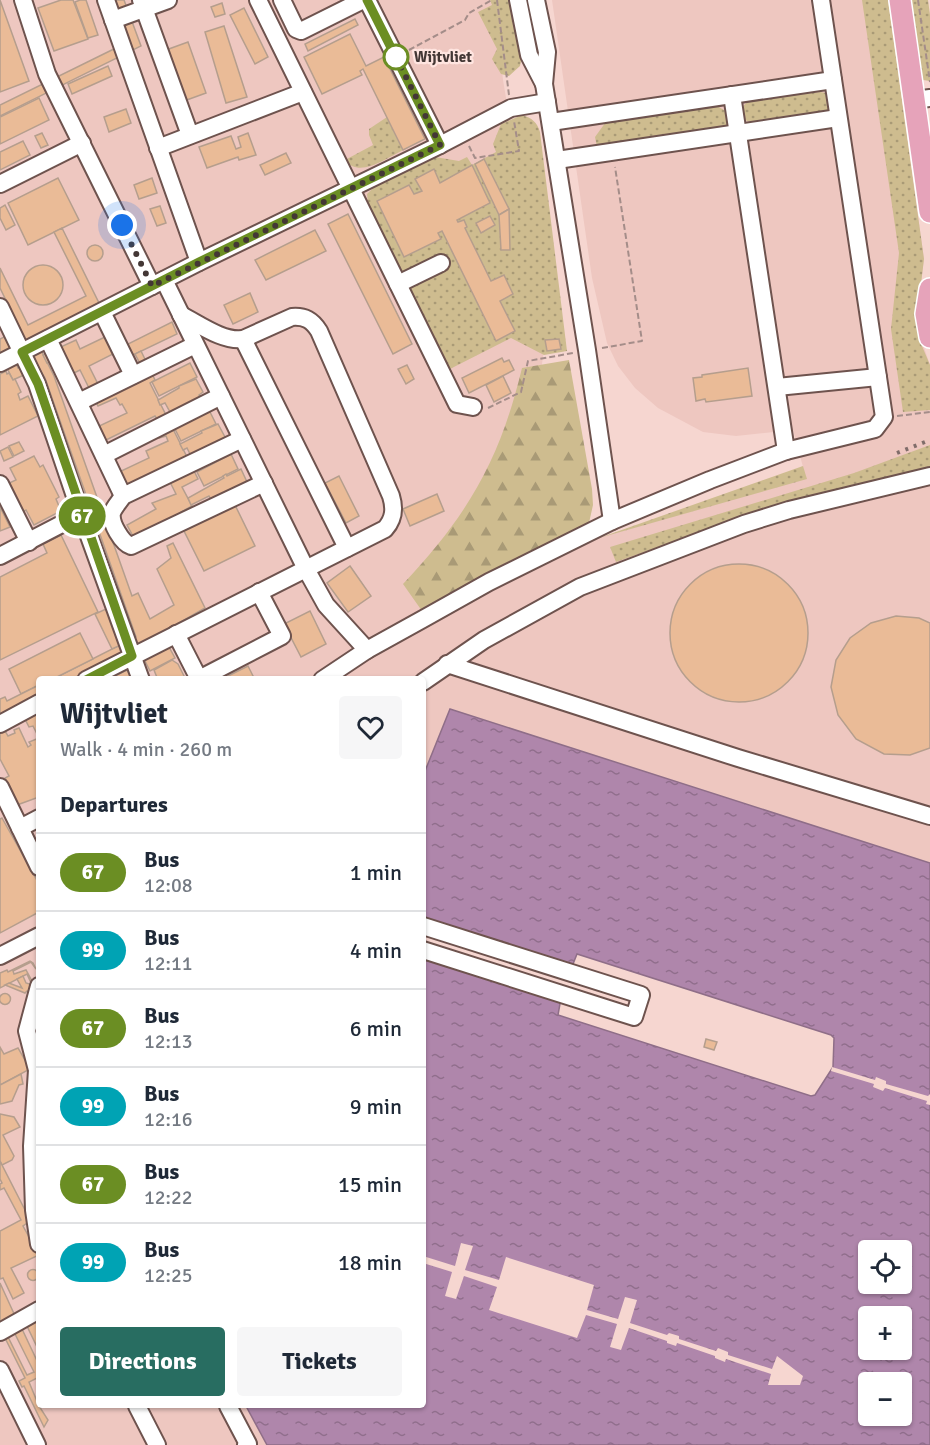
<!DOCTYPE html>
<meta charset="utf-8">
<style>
:root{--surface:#fff;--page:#f6f6f7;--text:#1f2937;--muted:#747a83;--line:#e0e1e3;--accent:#286d61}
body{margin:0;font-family:Signika,sans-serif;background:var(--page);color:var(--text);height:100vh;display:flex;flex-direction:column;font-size:22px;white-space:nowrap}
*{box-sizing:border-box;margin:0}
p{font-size:20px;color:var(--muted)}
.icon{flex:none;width:33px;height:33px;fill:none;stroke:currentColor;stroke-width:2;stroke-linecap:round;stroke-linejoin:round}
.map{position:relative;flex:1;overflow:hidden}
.drawer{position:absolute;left:36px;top:676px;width:390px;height:732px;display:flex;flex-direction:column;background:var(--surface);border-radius:6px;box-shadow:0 2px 4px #0004}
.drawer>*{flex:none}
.badge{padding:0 12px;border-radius:20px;font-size:21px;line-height:39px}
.tools{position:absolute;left:858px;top:1240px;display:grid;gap:12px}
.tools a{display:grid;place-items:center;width:54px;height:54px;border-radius:6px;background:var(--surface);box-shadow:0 2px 4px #0004;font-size:30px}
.you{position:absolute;width:30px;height:30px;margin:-15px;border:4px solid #fff;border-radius:50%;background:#1a73e8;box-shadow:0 0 0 9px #1a73e833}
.map>.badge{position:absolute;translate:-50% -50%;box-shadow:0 0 0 3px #fff}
h2{padding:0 24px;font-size:22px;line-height:54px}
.round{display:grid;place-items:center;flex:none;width:63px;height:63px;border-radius:6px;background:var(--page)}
.head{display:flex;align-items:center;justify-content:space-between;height:102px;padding:0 24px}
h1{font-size:28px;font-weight:700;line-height:45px}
.cta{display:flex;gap:12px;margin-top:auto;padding:12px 24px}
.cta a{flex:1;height:69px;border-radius:6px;background:var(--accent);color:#fff;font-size:24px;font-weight:700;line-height:69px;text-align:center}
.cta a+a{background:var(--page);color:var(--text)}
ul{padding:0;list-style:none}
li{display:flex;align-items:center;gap:18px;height:78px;padding:0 24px;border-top:2px solid var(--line)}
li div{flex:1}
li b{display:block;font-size:22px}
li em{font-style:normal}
li .badge{min-width:66px;font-weight:700;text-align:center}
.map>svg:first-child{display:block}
.built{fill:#eec7c0}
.grass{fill:url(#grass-dots)}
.forest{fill:url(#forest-firs)}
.water{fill:url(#water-ripples);stroke:#8f6e88;stroke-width:1.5;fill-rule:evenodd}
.pier{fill:#f6d6d0}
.building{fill:#eabb97;stroke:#b59e8d;stroke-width:1.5;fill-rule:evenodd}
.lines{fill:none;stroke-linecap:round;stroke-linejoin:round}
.minor-casing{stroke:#6e534e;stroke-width:20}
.major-casing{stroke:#fff;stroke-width:24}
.path{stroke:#a48d89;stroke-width:2;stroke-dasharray:6 3;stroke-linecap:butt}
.minor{stroke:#fff;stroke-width:16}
.major{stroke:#e6a3ba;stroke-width:21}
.rail{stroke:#806d6a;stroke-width:4;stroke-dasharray:3 6;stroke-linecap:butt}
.line-casing{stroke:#fff;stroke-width:14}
.line{stroke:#6b8e23;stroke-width:9}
.walk{stroke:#433735;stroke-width:6;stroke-dasharray:0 10.8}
.stop-dot{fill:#fff;stroke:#6b8e23;stroke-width:3}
.labels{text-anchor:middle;stroke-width:4.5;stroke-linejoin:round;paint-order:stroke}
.stop-label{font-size:15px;font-weight:bold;fill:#433735;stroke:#ffe5e0;text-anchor:start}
</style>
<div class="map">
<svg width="930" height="1445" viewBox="0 0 930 1445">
<defs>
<pattern id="grass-dots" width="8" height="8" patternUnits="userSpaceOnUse" patternTransform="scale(1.5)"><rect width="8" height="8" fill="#cebc8f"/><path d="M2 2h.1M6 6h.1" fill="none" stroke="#a99a76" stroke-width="1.8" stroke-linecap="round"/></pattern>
<pattern id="forest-firs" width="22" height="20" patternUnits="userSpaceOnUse" patternTransform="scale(1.5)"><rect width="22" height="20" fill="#cebc8f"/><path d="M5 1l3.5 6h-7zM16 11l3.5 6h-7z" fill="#a99a76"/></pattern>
<pattern id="water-ripples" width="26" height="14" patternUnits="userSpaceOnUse" patternTransform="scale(1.5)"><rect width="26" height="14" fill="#af86ab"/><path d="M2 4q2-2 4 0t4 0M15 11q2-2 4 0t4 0" fill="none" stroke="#906e8c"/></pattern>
</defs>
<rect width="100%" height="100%" fill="#f6d6d0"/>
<polygon class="built" points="0,0 495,0 503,80 546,336 514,559 589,523 598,538 806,478 793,430 736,436 703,432 658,408 635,388 618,366 607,343 592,278 552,0 888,0 924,259 918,304 918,330 930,365 930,863 450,709 423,776 423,680 39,680 39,1406 246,1406 267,1445 0,1445"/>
<g class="grass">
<polygon points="490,0 511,0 522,56 520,66 509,76 501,74 492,59 497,49 478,12 492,5"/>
<polygon points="862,0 888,0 924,259 917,317 922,346 930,365 930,410 903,412 891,329 899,253"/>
<polygon points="909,0 928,0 930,15 930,81 923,80 920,76"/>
<polygon points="820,92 826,93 830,97 829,110 823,112 751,122 747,121 743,117 744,105 749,101"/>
<polygon points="717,106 729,113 730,124 726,128 597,147 595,137 608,119"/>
<path d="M522 115C532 118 537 122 540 132L567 351 544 355 511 338 448 370 368 203 367 194 374 187 435 157 459 161 467 157 472 165 496 152 493 144 501 124Z"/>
<path d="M387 117 403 150C387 158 359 179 345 160L373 145 369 135V129Z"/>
<polygon points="930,445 930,469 745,516 616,562 610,547 854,473"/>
<polygon points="803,466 807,479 599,538"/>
</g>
<path class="forest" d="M569 360 592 489 593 505 589 523 502 565 422 611 403 584C468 515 500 460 522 368Z"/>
<path class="water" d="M450 709 930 863V1445H267L246 1406H423V954L561 998 558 1015 811 1096 815 1095 833 1067 834 1038 831 1035 577 954 571 969 423 922V776ZM868 1251H902V1284H868ZM868 1317H902V1350H868ZM868 1383H902V1416H868Z"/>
<g class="pier">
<polygon points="832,1067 875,1080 876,1077 886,1081 886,1084 928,1096 930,1094 930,1105 926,1104 927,1101 885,1088 883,1091 873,1087 874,1084 831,1071"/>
<polygon points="461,1243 473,1246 465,1270 499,1280 506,1257 594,1285 587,1310 618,1319 625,1297 637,1300 630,1323 667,1335 669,1333 679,1336 679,1339 716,1351 718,1348 728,1352 728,1355 772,1369 777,1356 803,1376 800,1385 768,1385 771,1374 726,1359 725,1362 715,1358 715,1356 677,1343 676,1346 667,1343 667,1341 629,1328 621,1350 610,1347 617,1324 586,1315 577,1338 489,1310 497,1287 464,1276 456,1299 445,1296 452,1272 423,1263 423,1256 455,1266"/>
</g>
<g class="building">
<polygon points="0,0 29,81 0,92"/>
<polygon points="61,0 73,0 88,39 54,51 38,8"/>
<polygon points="80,0 86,0 98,35 88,38 75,2"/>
<polygon points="115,0 124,0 141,46 0,116 0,105 128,42"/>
<polygon points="222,3 225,14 215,17 211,7"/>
<polygon points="244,8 268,57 255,64 230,15"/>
<polygon points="355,19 358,25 308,51 305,44"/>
<polygon points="224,26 247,97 226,103 205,32"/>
<polygon points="350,34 366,66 384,57 425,139 403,150 363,69 360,71 362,75 322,94 304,57"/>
<polygon points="188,42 206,93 184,101 166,50"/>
<polygon points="108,66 112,76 72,94 68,84"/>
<polygon points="39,98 49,120 0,144 0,117"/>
<polygon points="126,109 131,123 109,132 104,117"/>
<polygon points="42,133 48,145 41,148 35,136"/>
<polygon points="248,133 256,155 239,160 238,157 207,168 199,147 231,136 236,149 241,147 238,137"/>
<polygon points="23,141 30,155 0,170 0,152"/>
<polygon points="286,153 291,163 265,175 260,165"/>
<polygon points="484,159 509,209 499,215 475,164"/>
<polygon points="472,165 490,203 457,220 458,222 464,220 467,227 465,228 491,281 504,275 513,294 500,301 515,331 496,341 442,231 438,233 441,239 404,257 377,201 409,185 414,194 422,191 415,179 434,169 440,183"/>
<polygon points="58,178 79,220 28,245 8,203"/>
<polygon points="152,178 157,193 139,199 134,185"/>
<polygon points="5,205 15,225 6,230 0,218 0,208"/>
<polygon points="160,206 166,223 157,226 150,209"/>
<polygon points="509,209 510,250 501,250 499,215"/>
<polygon points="348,214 412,344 393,354 328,224"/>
<polygon points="490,216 495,225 481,233 476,223"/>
<path d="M62 228 99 303 34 336 54 376 132 596 138 593 150 619 174 605 157 569 171 558 167 546 173 543 205 608 148 641 70 680H51L136 637 45 378 39 368 13 380 0 354V339L20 329 0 288V268L28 325 86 296 54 232ZM26 340 35 359 18 368 9 349Z"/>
<polygon points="315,230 326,251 266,280 255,260"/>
<circle cx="95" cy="253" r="8"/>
<circle cx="43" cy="285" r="20"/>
<polygon points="250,293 258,312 233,324 224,305"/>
<polygon points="172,322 177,334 131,356 126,345"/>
<polygon points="107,336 115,353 89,366 103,394 145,373 135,354 141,351 155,380 150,383 198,479 182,487 192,506 181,512 183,515 134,538 127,525 156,509 152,503 176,494 170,482 126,486 119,472 149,458 146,451 168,441 166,436 159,438 153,426 159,422 155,416 104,441 97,427 127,413 122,404 120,405 116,398 98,406 80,370 74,373 66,356 54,363 53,361 47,363 43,355 76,340 80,349"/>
<polygon points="559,339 561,349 547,351 545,340"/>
<polygon points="502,358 504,362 509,360 514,370 469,393 462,378"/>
<polygon points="190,363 197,377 159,396 152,382"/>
<polygon points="407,365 414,379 406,384 398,369"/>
<polygon points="748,368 752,396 706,402 705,399 696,401 693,378 702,377 702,375"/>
<polygon points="6,371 7,374 9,373 13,380 15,379 21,392 18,394 20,400 28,396 38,416 0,435 0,374"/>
<polygon points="503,376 511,393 494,402 486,385"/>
<polygon points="196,379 203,392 199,395 201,397 170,412 165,403 160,405 158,400 179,388 179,386"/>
<polygon points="209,410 216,424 181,441 174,427"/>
<polygon points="218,424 225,437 221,440 223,442 192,458 187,448 183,450 180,444 202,433 201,431"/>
<polygon points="19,442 24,451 14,456 9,446"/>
<polygon points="8,447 13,457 4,461 0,451"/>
<polygon points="231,454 238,469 204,486 197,472"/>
<polygon points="34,456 40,467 43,465 59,497 56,499 61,511 34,525 26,510 21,513 7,484 16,480 10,468"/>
<polygon points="241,469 247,482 211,500 209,496 191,505 188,498 224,478 223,476 226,474 227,476"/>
<polygon points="339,476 359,516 346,523 325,483"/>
<polygon points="437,494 444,511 410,526 403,509"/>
<polygon points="235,505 255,546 204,571 184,531"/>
<polygon points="0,507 10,527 0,531"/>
<polygon points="61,535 98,612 0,660 0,577 47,553 43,544"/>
<circle cx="739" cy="633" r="69"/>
<polygon points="350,566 371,596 348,612 327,583"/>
<polygon points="106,609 123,644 112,649 95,614"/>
<polygon points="310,611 326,644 301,657 284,624"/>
<polygon points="896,616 919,618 930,623 930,748 910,755 884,754 856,739 838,715 831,687 836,660 850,638 871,623"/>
<polygon points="80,633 93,659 51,680 39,680 39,685 21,694 9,669"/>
<polygon points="169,647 175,658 150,671 144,659"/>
<polygon points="172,660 178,664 185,678 158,680 154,670"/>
<polygon points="248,666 255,680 229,680 228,676"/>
<polygon points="127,670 132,680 107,680"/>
<polygon points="39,685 39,695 0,715 0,699 5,697 7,701"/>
<polygon points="39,712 39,797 17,805 5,778 9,776 0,759 0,722 8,736 15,733 14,730 19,728 28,747 31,745 29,742 39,738 33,726 29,727 25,719"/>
<polygon points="2,818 39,884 39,912 0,933 0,819"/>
<polygon points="30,961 33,963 36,969 31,962 13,971 14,974 26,970 32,981 31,983 27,974 0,988 0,973 7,970 8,972"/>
<polygon points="23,976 26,983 39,987 39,994 27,991 25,993 5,985 9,983 22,988 17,979"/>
<circle cx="5" cy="999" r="5.5"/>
<polygon points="706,1039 717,1042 714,1050 704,1047"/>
<polygon points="0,1047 4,1054 18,1048 30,1069 0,1085"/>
<polygon points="21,1074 23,1084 19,1085 12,1101 0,1104 0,1085"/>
<polygon points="0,1114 14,1117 20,1127 3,1135 14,1156 12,1160 2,1165 0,1161"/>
<polygon points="0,1161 25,1210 30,1221 23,1226 39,1255 11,1268 24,1293 13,1299 3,1278 0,1279 0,1231 21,1220 4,1188 0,1190 0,1184 2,1183 0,1179"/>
<circle cx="33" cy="1275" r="5.5"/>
<polygon points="0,1283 16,1318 0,1325"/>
<polygon points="36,1319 39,1326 38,1349 26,1324"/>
<polygon points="22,1329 39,1365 39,1382 37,1378 29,1382 39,1406 48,1420 44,1427 24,1386 22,1387 19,1381 25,1378 5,1338 8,1337 27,1375 34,1372 14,1332"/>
</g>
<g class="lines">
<g class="minor-casing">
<g id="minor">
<polyline points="23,0 47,74 152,286"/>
<polyline points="106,0 199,262"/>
<polyline points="141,0 190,135"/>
<polyline points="258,0 457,404 473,407"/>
<polyline points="282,0 296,29 301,31 363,0"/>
<polyline points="367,0 440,145"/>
<polyline points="518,0 529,55 544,84"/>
<polyline points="536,0 547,52 544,84 587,350 612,521"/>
<polyline points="113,20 168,0"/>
<polyline points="732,95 786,451"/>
<polyline points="915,100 930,98"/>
<polyline points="551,122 833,80"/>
<polyline points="158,148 303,92"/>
<polyline points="557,160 838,118"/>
<polyline points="0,184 82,143"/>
<polyline points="164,280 306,569 326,605 367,650"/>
<polyline points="398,284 441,263"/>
<polyline points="0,307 37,384 81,514 141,680"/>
<polyline points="102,312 133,375"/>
<polyline points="48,339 123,496"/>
<polyline points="243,339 347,548"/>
<polyline points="0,363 199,262 440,145 511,108 547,102"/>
<polyline points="777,387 878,377"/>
<polyline points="79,402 195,345"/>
<path d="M242 439 123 496C120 501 114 507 112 513 110 523 122 543 131 546L264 483"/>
<polyline points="104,455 221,396"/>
<polyline points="0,484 29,542"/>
<polyline points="0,556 81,514"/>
<polyline points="176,634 199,679 282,636 259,592"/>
<polyline points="447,664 738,758 930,816"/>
<path d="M86 680 385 529C394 519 395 509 391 496L319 331C312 320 305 316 292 317L243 339C223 342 199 324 181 315"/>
<polyline points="322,680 367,650 423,619 489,582 612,521 710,480 786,451 875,429 884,417 821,0"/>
<polyline points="423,682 484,640 580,587 744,524 789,510 930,476"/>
<polyline points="0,724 39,703"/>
<polyline points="0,787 39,867"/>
<polyline points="20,828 39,818"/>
<polyline points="423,926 641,995 634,1017 423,950"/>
<polyline points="0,956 39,936"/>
<polyline points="39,986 27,1031 37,1070 32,1146 34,1210 39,1244"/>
<polyline points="0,1332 39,1310"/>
<polyline points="0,1370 37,1445"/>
<polyline points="137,1406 157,1445"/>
<polyline points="228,1406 248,1444 246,1445"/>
</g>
</g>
<g class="major-casing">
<g id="major">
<polyline points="900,0 930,212"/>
<polyline points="930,289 926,314 930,337"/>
</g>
</g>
<g class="path">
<polyline points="497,0 509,95"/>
<polyline points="918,0 930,82"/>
<polyline points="409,50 465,20 469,13 492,0"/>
<polyline points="469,146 475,158 519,151 514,121"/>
<polyline points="602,348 642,341 615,167"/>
<polyline points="488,408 521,392 528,361 573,353"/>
<polyline points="897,416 930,412"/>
</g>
<use href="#minor" class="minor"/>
<use href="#major" class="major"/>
<polyline class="rail" points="897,453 930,440"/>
</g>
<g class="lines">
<g class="line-casing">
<polyline id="line" points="86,680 132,656 38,384 22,352 199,262 440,145 367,0"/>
</g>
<use href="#line" class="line"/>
<polyline class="walk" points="122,225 152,286 440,145 396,57"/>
</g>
<circle class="stop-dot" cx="396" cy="57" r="12"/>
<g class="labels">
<g class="stop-label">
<text x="414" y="62">Wijtvliet</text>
</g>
</g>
</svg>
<div class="tools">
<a><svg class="icon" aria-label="locate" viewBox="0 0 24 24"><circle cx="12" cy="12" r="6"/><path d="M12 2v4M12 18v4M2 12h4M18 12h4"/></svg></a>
<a>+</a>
<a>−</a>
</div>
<div class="you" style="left:122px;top:225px"></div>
<b class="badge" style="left:82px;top:516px;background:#6b8e23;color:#fff">67</b>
<section class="drawer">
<div class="head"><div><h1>Wijtvliet</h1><p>Walk · 4 min · 260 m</p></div><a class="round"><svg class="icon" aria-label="heart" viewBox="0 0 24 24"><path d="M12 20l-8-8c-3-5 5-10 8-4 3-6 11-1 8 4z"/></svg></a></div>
<h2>Departures</h2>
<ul>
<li><span class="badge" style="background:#6b8e23;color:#fff">67</span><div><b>Bus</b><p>12:08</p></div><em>1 min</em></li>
<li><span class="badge" style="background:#00a3b4;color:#fff">99</span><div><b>Bus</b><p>12:11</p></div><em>4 min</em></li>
<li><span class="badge" style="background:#6b8e23;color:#fff">67</span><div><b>Bus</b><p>12:13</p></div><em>6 min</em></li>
<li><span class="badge" style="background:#00a3b4;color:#fff">99</span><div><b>Bus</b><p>12:16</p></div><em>9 min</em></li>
<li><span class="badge" style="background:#6b8e23;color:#fff">67</span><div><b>Bus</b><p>12:22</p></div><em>15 min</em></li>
<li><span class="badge" style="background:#00a3b4;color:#fff">99</span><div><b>Bus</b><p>12:25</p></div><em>18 min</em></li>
</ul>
<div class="cta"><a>Directions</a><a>Tickets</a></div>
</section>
</div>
